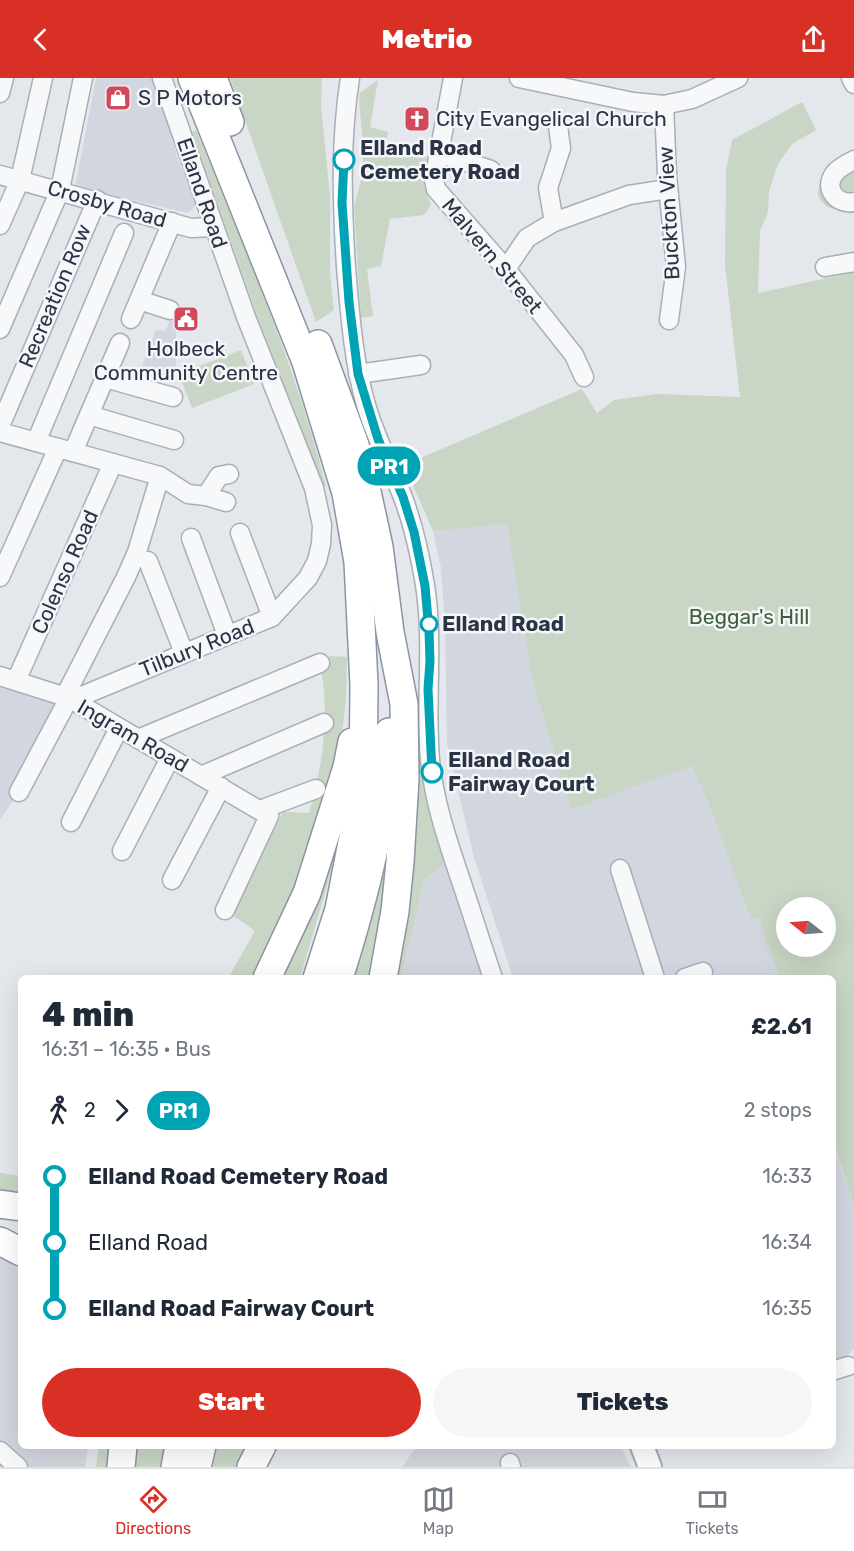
<!DOCTYPE html>
<meta charset="utf-8">
<style>
:root{--surface:#fff;--page:#f6f6f7;--text:#1f2937;--muted:#747a83;--line:#e0e1e3;--accent:#d93025}
body{margin:0;font-family:Rubik,sans-serif;background:var(--page);color:var(--text);height:100vh;display:flex;flex-direction:column;font-size:22px;white-space:nowrap}
*{box-sizing:border-box;margin:0}
p{font-size:20px;color:var(--muted)}
.icon{flex:none;width:33px;height:33px;fill:none;stroke:currentColor;stroke-width:2;stroke-linecap:round;stroke-linejoin:round}
.map{position:relative;flex:1;overflow:hidden}
.drawer{position:absolute;left:18px;top:897px;width:818px;height:474px;display:flex;flex-direction:column;background:var(--surface);border-radius:9px;box-shadow:0 6px 24px #0002}
.drawer>*{flex:none}
.badge{padding:0 12px;border-radius:20px;font-size:21px;line-height:39px}
.needle{width:39px;rotate:287deg}
.tools{position:absolute;left:776px;top:819px;display:grid;gap:12px}
.tools a{display:grid;place-items:center;width:60px;height:60px;border-radius:50%;background:var(--surface);box-shadow:0 6px 24px #0002;font-size:30px}
.map>.badge{position:absolute;translate:-50% -50%;box-shadow:0 0 0 3px #fff}
.legs{display:flex;align-items:center;gap:9px;height:66px;padding:0 24px;font-size:20px}
.legs p{margin-inline-start:auto}
.overview{display:flex;align-items:center;justify-content:space-between;height:102px;padding:0 24px}
h1{font-size:33px;font-weight:800;line-height:45px}
.cta{display:flex;gap:12px;margin-top:auto;padding:12px 24px}
.cta a{flex:1;height:69px;border-radius:36px;background:var(--accent);color:#fff;font-size:24px;font-weight:800;line-height:69px;text-align:center}
.cta a+a{background:var(--page);color:var(--text)}
ul{padding:0 24px;list-style:none}
li{display:flex;align-items:center;gap:21px;height:66px;font-size:22px}
li i{display:grid;place-items:center;width:9px;height:100%;margin:0 8px;background:currentColor}
li i::after{content:'';width:15px;height:15px;margin:-8px;border:4px solid;border-radius:50%;background:var(--surface)}
li p{margin-inline-start:auto}
li:first-child i{background:linear-gradient(#0000 50%,currentColor 0)}
li:last-child i{background:linear-gradient(currentColor 50%,#0000 0)}
header{display:flex;justify-content:space-between;align-items:center;height:78px;padding:0 24px;background:var(--accent);color:#fff;font-size:27px;font-weight:800}
.tab-bar{display:flex;justify-content:space-around;align-items:center;height:84px;border-top:2px solid var(--line);background:var(--surface);font-size:16px;color:var(--muted)}
.tab-bar a{display:grid;justify-items:center;gap:3px}
.tab-bar .current{color:var(--accent)}
.map>svg:first-child{display:block}
.built{fill:#d2d6de}
.green{fill:#c9d6c5;fill-rule:evenodd}
.lines{fill:none;stroke-linecap:round;stroke-linejoin:round}
.minor-casing{stroke:#a9aeb7;stroke-width:21}
.major-casing{stroke:#a3abb8;stroke-width:26}
.highway-casing{stroke:#8b94a3;stroke-width:30}
.minor{stroke:#f7f8fa;stroke-width:18}
.major{stroke:#fff;stroke-width:22}
.highway{stroke:#fff;stroke-width:27}
.line-1-casing{stroke:#fff;stroke-width:14}
.line-1{stroke:#00a3b4;stroke-width:9}
.stop-1-dot{fill:#fff;stroke:#00a3b4;stroke-width:3}
.labels{text-anchor:middle;stroke-width:5;stroke-linejoin:round;paint-order:stroke}
.poi-label{font-size:21px;fill:#2b3445;stroke:#f4f6f9;text-anchor:start}
.stop-label{font-size:21px;font-weight:bold;fill:#2b3445;stroke:#f4f6f9;text-anchor:start}
.street-label{font-size:21px;fill:#2b3445;stroke:#f4f6f9}
.park-label{font-size:21px;fill:#3f6138;stroke:#f4f6f9}
</style>
<header><svg class="icon" aria-label="back" viewBox="0 0 24 24"><path d="M15 5l-7 7 7 7"/></svg>Metrio<svg class="icon" aria-label="share" viewBox="0 0 24 24"><path d="M12 15V3M7 8l5-5 5 5M5 13v7h14v-7"/></svg></header>
<div class="map">
<svg width="854" height="1389" viewBox="0 0 854 1389">
<rect width="100%" height="100%" fill="#e4e7ec"/>
<g class="built">
<polygon points="96,0 153,0 158,10 178,82 197,126 188,135 75,109"/>
<polygon points="170,243 176,244 176,301 141,291 156,252 165,253"/>
<polygon points="507,446 531,598 571,732 705,683 779,900 513,900 474,779 447,666 445,548 441,490 433,453"/>
<polygon points="0,598 69,620 19,714 0,742"/>
<polygon points="446,785 486,900 401,900 424,802"/>
<polygon points="832,1063 854,1128 854,1271 839,1285 832,1287"/>
<polygon points="0,1173 21,1186 21,1368 88,1368 85,1389 0,1389"/>
<polygon points="417,1368 620,1368 631,1389 402,1389"/>
</g>
<g class="green">
<polygon points="230,0 322,0 321,28 330,118 330,194 334,232 316,244"/>
<polygon points="378,2 370,49 388,54 385,69 428,79 424,108 431,127 424,137 390,141 381,188 367,191 373,238 361,240 354,129 363,94 363,64 359,22 360,15"/>
<path d="M802 24 816 52 792 66 778 86 769 113 768 134 760 153 758 215 854 194V1128L833 1063 832 900H779L758 839 751 841 708 723 692 688 571 732 531 598 507 446 433 453 404 387 582 311 597 335 614 322 657 316 740 319 725 187 726 92 732 62ZM786 830H825V868H786Z"/>
<path d="M196 52C244 170 295 285 326 408L323 409 294 331 258 240 192 54Z"/>
<path d="M854 84V123C849 126 843 130 837 131 823 132 813 116 821 104 828 95 844 89 854 84Z"/>
<polygon points="241,272 254,306 192,330 179,296"/>
<path d="M330 578 347 579C346 599 347 620 344 639 333 730 296 819 254 900H228L255 853 231 836 283 734 309 735C323 689 330 633 320 585Z"/>
<path d="M414 661H418C422 704 432 745 446 785L424 802 401 900H394L412 805Z"/>
<polygon points="396,724 374,900 354,900 381,807"/>
<polygon points="343,736 332,791 300,900 272,900"/>
<polygon points="0,1095 21,1098 21,1111 15,1115 0,1113"/>
<polygon points="99,1368 114,1368 113,1389 96,1389"/>
<polygon points="135,1368 164,1368 160,1389 134,1389"/>
<polygon points="217,1368 255,1368 245,1389 213,1389"/>
</g>
<g class="lines">
<g class="minor-casing">
<g id="minor">
<path d="M350 0C340 63 342 126 346 189 350 235 353 282 366 327 375 358 390 387 402 417 413 445 420 477 425 507 434 565 425 624 430 682 434 724 448 764 461 803 472 835 482 868 493 900"/>
<polyline points="453,0 434,102 436,111 506,191 574,277 584,299"/>
<polyline points="519,0 633,24 664,27 692,21 738,0"/>
<polyline points="851,0 854,6"/>
<polyline points="0,15 4,0"/>
<polyline points="664,27 667,97 676,189 669,242"/>
<polyline points="439,75 491,92"/>
<path d="M854 82C847 86 838 90 834 96 823 112 838 127 854 124"/>
<polyline points="0,97 191,150 214,149"/>
<polyline points="554,144 548,110 561,70 558,48"/>
<polyline points="0,147 20,102 43,0"/>
<polyline points="825,189 854,184"/>
<polyline points="506,191 527,160 554,144 629,117 668,111"/>
<polyline points="139,222 170,232"/>
<polyline points="131,241 172,144"/>
<polyline points="0,251 60,112 83,0"/>
<polyline points="358,296 421,287"/>
<polyline points="105,300 173,319"/>
<polyline points="89,337 174,362"/>
<polyline points="0,348 97,122"/>
<polyline points="0,354 160,398 188,416 206,418 219,398 229,396"/>
<polyline points="36,364 124,155"/>
<polyline points="73,374 120,265"/>
<polyline points="206,418 226,424"/>
<polyline points="240,455 272,539"/>
<polyline points="191,460 227,557"/>
<polyline points="148,483 184,575"/>
<polyline points="0,499 58,370"/>
<polyline points="0,598 69,620 269,738 225,832"/>
<polyline points="16,603 113,385"/>
<polyline points="65,618 126,499 137,474 160,398"/>
<polyline points="72,622 272,539 308,500 317,483 321,466 322,447 314,410 246,239 162,0"/>
<polyline points="138,661 320,585"/>
<polyline points="201,698 324,645"/>
<polyline points="19,714 69,620"/>
<polyline points="260,732 316,711"/>
<polyline points="71,744 119,650"/>
<polyline points="122,773 170,680"/>
<polyline points="620,791 655,900"/>
<polyline points="172,802 221,709"/>
<polyline points="685,900 703,894"/>
<polyline points="832,1293 848,1288"/>
<polyline points="0,1373 18,1389"/>
<polyline points="510,1385 511,1389"/>
</g>
</g>
<g class="major-casing">
<polyline id="major" points="642,1368 650,1389"/>
</g>
<g class="highway-casing">
<g id="highway">
<polyline points="192,0 306,284 346,415 358,484 364,607 363,708 339,831 317,900"/>
<polyline points="213,0 230,44"/>
<polyline points="318,266 355,367 368,418 379,469 390,554 404,626 405,701 400,784 395,833 383,900"/>
<polyline points="267,900 307,815 347,689 352,664"/>
<path d="M339 900C364 821 386 738 389 654"/>
<polyline points="0,1126 21,1129"/>
<polyline points="0,1163 21,1174"/>
<polyline points="121,1389 123,1368"/>
<polyline points="175,1389 179,1368"/>
<polyline points="197,1389 202,1368"/>
<polyline points="251,1389 262,1368"/>
</g>
</g>
<use href="#minor" class="minor"/>
<use href="#major" class="major"/>
<use href="#highway" class="highway"/>
</g>
<g class="lines">
<g class="line-1-casing">
<polyline id="line-1" points="344,82 342,125 349,224 358,296 378,361 403,419 414,454 425,508 429,553 430,583 428,611 432,694"/>
</g>
<use href="#line-1" class="line-1"/>
</g>
<defs>
<g id="shop-square" transform="scale(1.35)"><rect x="-9" y="-9" width="18" height="18" rx="4" fill="#d1495b" stroke="#f4f6f9"/><path d="M-5-2.5h2.3a2.7 3.5 0 0 1 5.4 0H5L5.5 6h-11ZM-1.5-2.5h3a1.5 2.3 0 0 0-3 0Z" fill="#fff"/></g>
<g id="church-square" transform="scale(1.35)"><rect x="-9" y="-9" width="18" height="18" rx="4" fill="#d1495b" stroke="#f4f6f9"/><path d="M-1.2-6h2.4v3.5h3.3v2.4h-3.3V6h-2.4V-.1h-3.3v-2.4h3.3Z" fill="#fff"/></g>
<g id="civic-square" transform="scale(1.35)"><rect x="-9" y="-9" width="18" height="18" rx="4" fill="#d1495b" stroke="#f4f6f9"/><path d="M-.6-6.5H3V-4.5H.6V-3L4-1V1h2V6H-6V1h2V-1L-.6-3ZM-1.2 2.5V6h2.4V2.5Z" fill="#fff"/></g>
</defs>
<g fill-rule="evenodd">
<use href="#shop-square" x="118" y="20"/>
<use href="#church-square" x="417" y="41"/>
<use href="#civic-square" x="186" y="241"/>
</g>
<g class="stop-1-dot">
<circle cx="344" cy="82" r="10"/>
<circle cx="429" cy="546" r="8"/>
<circle cx="432" cy="694" r="10"/>
</g>
<g class="labels">
<g class="poi-label">
<text x="138" y="27">S P Motors</text>
<text x="436" y="48">City Evangelical Church</text>
<text x="186" y="278" text-anchor="middle">Holbeck<tspan x="186" dy="24">Community Centre</tspan></text>
</g>
<g class="stop-label">
<text x="360" y="77">Elland Road<tspan x="360" dy="24">Cemetery Road</tspan></text>
<text x="442" y="553">Elland Road</text>
<text x="448" y="689">Elland Road<tspan x="448" dy="24">Fairway Court</tspan></text>
</g>
<g class="street-label">
<text transform="translate(202 115) rotate(71)" y="7">Elland Road</text>
<text transform="translate(107 126) rotate(16)" y="7">Crosby Road</text>
<text transform="translate(669 135) rotate(-93)" y="7">Buckton View</text>
<text transform="translate(492 178) rotate(50)" y="7">Malvern Street</text>
<text transform="translate(55 218) rotate(-67)" y="7">Recreation Row</text>
<text transform="translate(65 494) rotate(-66)" y="7">Colenso Road</text>
<text transform="translate(197 570) rotate(-22)" y="7">Tilbury Road</text>
<text transform="translate(133 658) rotate(30)" y="7">Ingram Road</text>
</g>
<g class="park-label">
<text x="749" y="546">Beggar's Hill</text>
</g>
</g>
</svg>
<div class="tools">
<a><svg class="needle" viewBox="-14 -14 28 28"><path d="M0-13l5 13h-10z" fill="#e53935"/><path d="M0 13l5-13h-10z" fill="#747a83"/></svg></a>
</div>
<b class="badge" style="left:389px;top:388px;background:#00a3b4;color:#fff">PR1</b>
<section class="drawer">
<div class="overview"><div><h1>4 min</h1><p>16:31 – 16:35 · Bus</p></div><b>£2.61</b></div>
<div class="legs"><svg class="icon" aria-label="walk" viewBox="0 0 24 24"><circle cx="13" cy="4" r="2"/><path d="M13 8l-2 6 4 7M11 14l-3 7M7 12l3-4h3l4 4"/></svg>2<svg class="icon" aria-label="forward" viewBox="0 0 24 24"><path d="M9 5l7 7-7 7"/></svg><b class="badge" style="background:#00a3b4;color:#fff">PR1</b><p>2 stops</p></div>
<ul>
<li><i style="color:#00a3b4"></i><b>Elland Road Cemetery Road</b><p>16:33</p></li>
<li><i style="color:#00a3b4"></i><span>Elland Road</span><p>16:34</p></li>
<li><i style="color:#00a3b4"></i><b>Elland Road Fairway Court</b><p>16:35</p></li>
</ul>
<div class="cta"><a>Start</a><a>Tickets</a></div>
</section>
</div>
<nav class="tab-bar">
<a class="current"><svg class="icon" aria-label="directions" viewBox="0 0 24 24"><path d="M12 3l9 9-9 9-9-9zM9 14v-3h6M13 9l2 2-2 2"/></svg>Directions</a>
<a><svg class="icon" aria-label="map" viewBox="0 0 24 24"><path d="M3 6l6-2 6 2 6-2v14l-6 2-6-2-6 2zM9 4v14M15 6v14"/></svg>Map</a>
<a><svg class="icon" aria-label="tickets" viewBox="0 0 24 24"><path d="M3 7h18v10H3zM15 7v10"/></svg>Tickets</a>
</nav>
